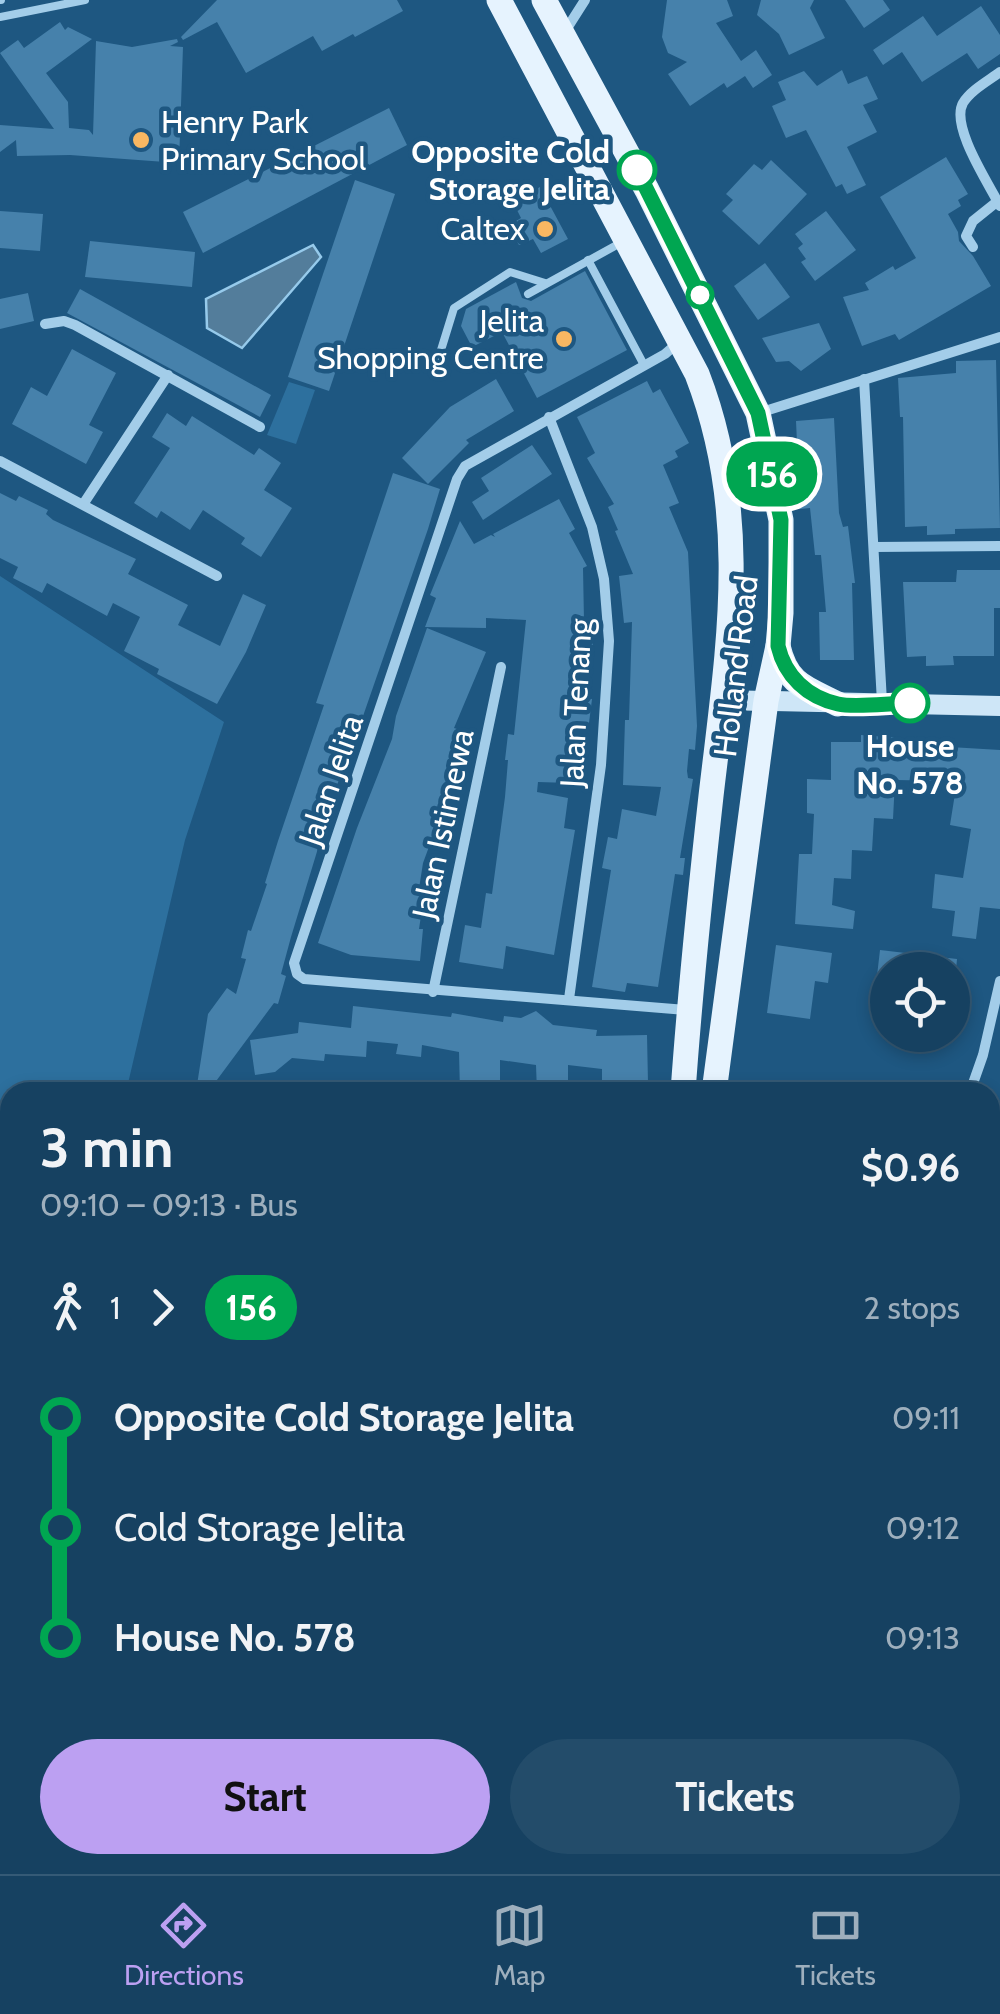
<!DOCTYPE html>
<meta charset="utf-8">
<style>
:root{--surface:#164161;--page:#234c6a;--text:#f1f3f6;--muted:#9eafbd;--line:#355a76;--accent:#bca0f2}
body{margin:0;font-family:Cabin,sans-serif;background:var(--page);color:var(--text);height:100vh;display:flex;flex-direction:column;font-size:38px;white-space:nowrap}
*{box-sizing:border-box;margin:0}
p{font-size:32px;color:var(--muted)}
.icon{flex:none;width:55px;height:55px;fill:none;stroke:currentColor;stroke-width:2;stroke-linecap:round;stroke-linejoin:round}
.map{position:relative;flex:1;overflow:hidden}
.details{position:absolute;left:0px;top:1082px;width:1000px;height:792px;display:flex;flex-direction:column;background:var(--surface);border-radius:30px 30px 0 0;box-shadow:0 5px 15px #0003,0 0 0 2px var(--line)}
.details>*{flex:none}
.badge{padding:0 20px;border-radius:32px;font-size:35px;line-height:65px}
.tools{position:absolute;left:870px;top:952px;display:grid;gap:20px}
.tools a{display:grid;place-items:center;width:100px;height:100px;border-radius:50%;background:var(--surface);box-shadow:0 5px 15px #0003,0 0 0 2px var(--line);font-size:50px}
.map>.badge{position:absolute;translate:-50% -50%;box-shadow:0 0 0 5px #fff}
.legs{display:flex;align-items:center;gap:15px;height:110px;padding:0 40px;font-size:32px}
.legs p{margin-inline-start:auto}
.head{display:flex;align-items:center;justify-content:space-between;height:170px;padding:0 40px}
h1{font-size:55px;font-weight:700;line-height:75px}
.button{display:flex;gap:20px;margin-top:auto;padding:20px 40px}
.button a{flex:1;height:115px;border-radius:60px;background:var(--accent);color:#111;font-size:40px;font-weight:700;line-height:115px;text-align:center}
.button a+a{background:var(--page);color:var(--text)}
ul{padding:0 40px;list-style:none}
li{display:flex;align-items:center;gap:35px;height:110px;font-size:38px}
li i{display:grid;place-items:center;width:15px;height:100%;margin:0 12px;background:currentColor}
li i::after{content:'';width:25px;height:25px;margin:-12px;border:8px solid;border-radius:50%;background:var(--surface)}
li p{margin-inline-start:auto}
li:first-child i{background:linear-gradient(#0000 50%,currentColor 0)}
li:last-child i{background:linear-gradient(currentColor 50%,#0000 0)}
.tab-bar{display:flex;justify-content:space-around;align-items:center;height:140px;border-top:2px solid var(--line);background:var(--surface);font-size:28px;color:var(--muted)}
.tab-bar a{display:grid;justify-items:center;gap:5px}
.tab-bar .on{color:var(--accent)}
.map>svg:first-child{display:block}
.green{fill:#2d709e}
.water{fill:#537d9b;stroke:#96caeb;stroke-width:2.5}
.building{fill:#4681ab}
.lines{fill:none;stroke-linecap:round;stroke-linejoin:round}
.service{stroke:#a3cde9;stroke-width:8}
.minor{stroke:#a3cde9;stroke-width:10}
.secondary{stroke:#cee6f7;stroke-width:20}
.primary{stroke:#e6f3fe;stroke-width:25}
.line-1-casing{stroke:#fff;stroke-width:22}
.line-1{stroke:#00a651;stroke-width:15}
.poi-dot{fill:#f8b762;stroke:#1e5781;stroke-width:4}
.stop-1-dot{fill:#fff;stroke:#00a651;stroke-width:5}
.labels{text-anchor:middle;stroke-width:9;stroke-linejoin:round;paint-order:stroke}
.poi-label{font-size:32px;fill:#fff;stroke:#1e5781;text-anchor:end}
.stop-label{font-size:32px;font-weight:bold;fill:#fff;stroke:#1e5781;text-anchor:end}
.street-label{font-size:32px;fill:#fff;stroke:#1e5781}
</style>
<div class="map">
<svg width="1000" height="1874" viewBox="0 0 1000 1874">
<rect width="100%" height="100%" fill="#1e5781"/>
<g class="green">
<polygon points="289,382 315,390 296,444 267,435"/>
<polygon points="0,576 224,722 185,840 126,1092 10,1092 10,1435 0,1426"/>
</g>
<polygon class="water" points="313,245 321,257 242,348 207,328 206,299"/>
<g class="building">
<polygon points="217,0 397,0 403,11 355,37 353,34 322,51 313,36 246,73 217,22 183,40 181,37"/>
<polygon points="667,0 727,0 733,16 716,23 741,61 756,50 772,75 753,88 745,76 727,88 724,83 690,106 668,74 687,62 668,53 662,37"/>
<polygon points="761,0 814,0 810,8 825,38 789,55 779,34 757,15"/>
<polygon points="845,0 883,0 890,10 864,28"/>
<polygon points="981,6 1000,35 1000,54 978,69 967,53 922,82 902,52 883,65 873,50 923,16 937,36"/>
<polygon points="60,22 65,30 68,27 92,39 46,73 68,102 69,128 89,130 93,135 96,41 132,47 177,39 178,42 170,46 183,47 179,163 70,155 17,156 16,140 0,152 0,125 54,129 0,53 18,40 24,48"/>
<polygon points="842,70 848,84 867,76 878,99 863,105 877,132 847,147 866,185 847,194 842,184 836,187 806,130 786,138 772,106 786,100 778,82 804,71 817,86"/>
<polygon points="389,108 407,145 203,253 183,212"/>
<polygon points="946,157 968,194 958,200 961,206 948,214 958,232 959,241 973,256 991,286 899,340 895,334 862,346 843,297 869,290 865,283 893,266 895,270 916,258 880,197"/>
<polygon points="771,160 807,194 759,245 722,211 733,200 726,194 754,164 762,170"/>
<polygon points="355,180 395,194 329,391 288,377"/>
<polygon points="540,187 568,239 541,253 533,239 519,245 508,226 521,218 513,202"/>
<polygon points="0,211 43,214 40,251 0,248"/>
<polygon points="826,211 856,250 815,281 801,262 806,259 798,248 803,244 795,234"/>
<polygon points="90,241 195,252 192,287 85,277"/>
<polygon points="765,263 790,297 758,320 734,286"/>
<polygon points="585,271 627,350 537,398 502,332 472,347 461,326 466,309 516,282 522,298 531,301"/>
<polygon points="80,289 271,395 260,417 67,313"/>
<polygon points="28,293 34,321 0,329 0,299"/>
<polygon points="819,323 831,349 801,371 789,361 776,362 762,338"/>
<polygon points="72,349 116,373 89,425 103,432 86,464 12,424 31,387 47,396"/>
<polygon points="996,360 1000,528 955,529 955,534 927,535 927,526 905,527 903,417 900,417 898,378 956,373 956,361"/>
<polygon points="496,379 514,411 466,440 469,443 428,484 402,458 450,407"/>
<polygon points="647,381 653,393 660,389 689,443 675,451 678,457 663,465 679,503 669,507 688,552 697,726 695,750 689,749 687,771 688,778 693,779 680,858 685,858 683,875 675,874 658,987 627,983 625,992 592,987 611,870 602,868 608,837 617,839 622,809 656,816 661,787 623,785 625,720 629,720 632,622 624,623 619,576 633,574 615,531 618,530 608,507 614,504 587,458 595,453 577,417"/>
<polygon points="167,413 186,426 192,416 254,455 259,448 281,463 264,490 292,508 261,557 241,544 245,538 203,510 190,530 161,511 157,518 134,503 170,448 152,437"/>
<polygon points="834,418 839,513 843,527 848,526 855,583 852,583 854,660 820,660 819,612 826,612 821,555 815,555 810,508 800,509 796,421"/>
<polygon points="532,445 552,474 483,520 472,502 489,491 481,478"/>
<polygon points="393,473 440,489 428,529 362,719 351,715 332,773 340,776 291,937 281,974 286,976 278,1004 274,1003 208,1092 197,1085 208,1014 227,988 236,994 246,959 241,958 248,930 251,931 267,884 265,883 278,841 324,705 316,703"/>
<polygon points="0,493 16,501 19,496 48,510 46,514 53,520 136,559 128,574 188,605 178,625 220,646 243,594 266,605 246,652 217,704 157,674 159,669 124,651 140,617 113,603 107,616 47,583 42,593 13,578 18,567 0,558"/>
<polygon points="559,499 575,529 569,533 587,566 583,568 584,621 593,621 593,645 584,698 592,699 589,723 581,722 577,767 572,766 570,783 538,782 537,792 568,798 564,828 575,830 554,955 506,946 503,969 459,962 465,925 481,928 486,893 492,894 505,797 508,760 505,760 508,734 514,735 526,620 486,618 486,628 425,627 436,598 430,595 460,521 474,544 491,535 495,537 493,534"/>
<polygon points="957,570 1000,570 1000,608 994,608 994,656 953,656 954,665 926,666 926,656 907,657 903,582 956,582"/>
<polygon points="427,628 486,652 454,728 457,729 452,741 460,744 452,766 458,768 423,863 418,895 424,896 419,929 423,929 420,961 351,955 318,943 357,828 392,739 396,716"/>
<polygon points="861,735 900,738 900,744 1000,750 1000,909 980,907 976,939 952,936 955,911 932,908 935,874 963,878 971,829 950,825 957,781 895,780 893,819 874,818 872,851 852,850 851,879 834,878 832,905 855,911 853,929 795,924 799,854 812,854 814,814 807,813 807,779 831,780 831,742 861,742"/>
<polygon points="776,945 832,953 828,983 815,981 810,1019 767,1013"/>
<polygon points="880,950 957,959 956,970 888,970 888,1020 872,1019"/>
<polygon points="353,1006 451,1017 452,1013 503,1022 504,1016 521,1018 536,1011 553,1025 597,1030 596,1036 647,1035 648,1083 602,1084 602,1069 568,1065 568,1092 537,1092 536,1065 500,1060 500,1092 460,1092 459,1052 422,1045 421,1057 396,1054 398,1044 367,1041 366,1057 325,1054 324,1061 292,1058 275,1072 255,1075 250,1040 298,1033 299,1022 351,1028"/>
</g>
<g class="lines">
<g class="service">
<polyline points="0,0 1,0"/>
<polyline points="0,17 85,0"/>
<polyline points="588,260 644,365"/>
<polyline points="528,294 624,241"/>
<polyline points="437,363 454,308 510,272 545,283"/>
</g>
<g class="minor">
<polyline points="564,33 585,0"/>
<path d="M1000 72C988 81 971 90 963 103 950 126 989 184 1000 206"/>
<polyline points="973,247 966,236 973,221 998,201"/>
<polyline points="45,324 64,321 75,325 260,427"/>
<polyline points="680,341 665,354 465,466 457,479 294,963 297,974 304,979 686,1010"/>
<polyline points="864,379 882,702"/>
<polyline points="759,413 1000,337"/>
<polyline points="549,417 592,527 604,579 609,641 601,765 569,999"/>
<polyline points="0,461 217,576"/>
<polyline points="84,503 168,375"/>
<polyline points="874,547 1000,546"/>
<polyline points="433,992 501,667"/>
<polyline points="970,1092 983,1055 1000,981"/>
<polyline points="990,1242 1000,1241"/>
<polyline points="990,1299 993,1333 990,1387"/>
<polyline points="990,1464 1000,1469"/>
<polyline points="990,1504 1000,1499"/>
<polyline points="990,1845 1000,1852"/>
<polyline points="275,1865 275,1874"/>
<polyline points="769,1874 780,1865"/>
</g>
<polyline class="secondary" points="723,700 1000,706"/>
<g class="primary">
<path d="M499 0 697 374C752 516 728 649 711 796 700 895 690 993 683 1092"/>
<polyline points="544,0 647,190 758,413 781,520 781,613 778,646 766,701 714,1092"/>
<path d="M778 646C787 685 806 688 838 704"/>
<polyline points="592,1865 593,1874"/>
<polyline points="625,1865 626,1874"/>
</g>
</g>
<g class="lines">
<g class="line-1-casing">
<path id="line-1" d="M637 170 758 413 781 520 778 646C785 676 807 697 838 704 856 708 889 703 910 703"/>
</g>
<use href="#line-1" class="line-1"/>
</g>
<g class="poi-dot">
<circle cx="141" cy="140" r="10"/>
<circle cx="545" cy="229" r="10"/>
<circle cx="564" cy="339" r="10"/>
</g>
<g class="stop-1-dot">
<circle cx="637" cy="170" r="18"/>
<circle cx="700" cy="295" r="12"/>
<circle cx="910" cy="703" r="18"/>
</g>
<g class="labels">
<g class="poi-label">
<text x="161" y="133" text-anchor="start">Henry Park<tspan x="161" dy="37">Primary School</tspan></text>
<text x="525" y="240">Caltex</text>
<text x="544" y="332">Jelita<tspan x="544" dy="37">Shopping Centre</tspan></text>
</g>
<g class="stop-label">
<text x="610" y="163">Opposite Cold<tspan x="610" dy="37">Storage Jelita</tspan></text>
<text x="910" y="757" text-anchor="middle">House<tspan x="910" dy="37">No. 578</tspan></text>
</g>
<g class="street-label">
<text transform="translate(736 666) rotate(-83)" y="11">Holland Road</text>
<text transform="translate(576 703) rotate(-87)" y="11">Jalan Tenang</text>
<text transform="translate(331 780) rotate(-71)" y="11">Jalan Jelita</text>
<text transform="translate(443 824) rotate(-78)" y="11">Jalan Istimewa</text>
</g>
</g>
</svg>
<div class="tools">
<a><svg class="icon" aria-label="locate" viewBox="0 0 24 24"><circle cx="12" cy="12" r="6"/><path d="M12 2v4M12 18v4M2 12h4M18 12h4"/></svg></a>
</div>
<b class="badge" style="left:772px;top:474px;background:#00a651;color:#fff">156</b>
<section class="details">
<div class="head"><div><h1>3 min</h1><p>09:10 – 09:13 · Bus</p></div><b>$0.96</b></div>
<div class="legs"><svg class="icon" aria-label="walk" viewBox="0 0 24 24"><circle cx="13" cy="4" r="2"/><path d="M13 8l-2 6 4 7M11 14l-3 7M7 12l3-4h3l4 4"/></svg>1<svg class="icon" aria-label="forward" viewBox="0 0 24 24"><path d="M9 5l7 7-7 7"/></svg><b class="badge" style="background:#00a651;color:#fff">156</b><p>2 stops</p></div>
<ul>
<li><i style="color:#00a651"></i><b>Opposite Cold Storage Jelita</b><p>09:11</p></li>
<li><i style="color:#00a651"></i><span>Cold Storage Jelita</span><p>09:12</p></li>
<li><i style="color:#00a651"></i><b>House No. 578</b><p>09:13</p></li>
</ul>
<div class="button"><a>Start</a><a>Tickets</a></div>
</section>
</div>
<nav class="tab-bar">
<a class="on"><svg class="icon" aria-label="directions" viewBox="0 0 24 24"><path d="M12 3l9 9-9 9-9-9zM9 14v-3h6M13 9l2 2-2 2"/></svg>Directions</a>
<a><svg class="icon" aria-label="map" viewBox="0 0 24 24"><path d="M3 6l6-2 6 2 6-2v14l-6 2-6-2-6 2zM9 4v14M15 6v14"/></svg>Map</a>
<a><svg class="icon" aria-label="tickets" viewBox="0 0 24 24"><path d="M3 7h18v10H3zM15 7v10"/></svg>Tickets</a>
</nav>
